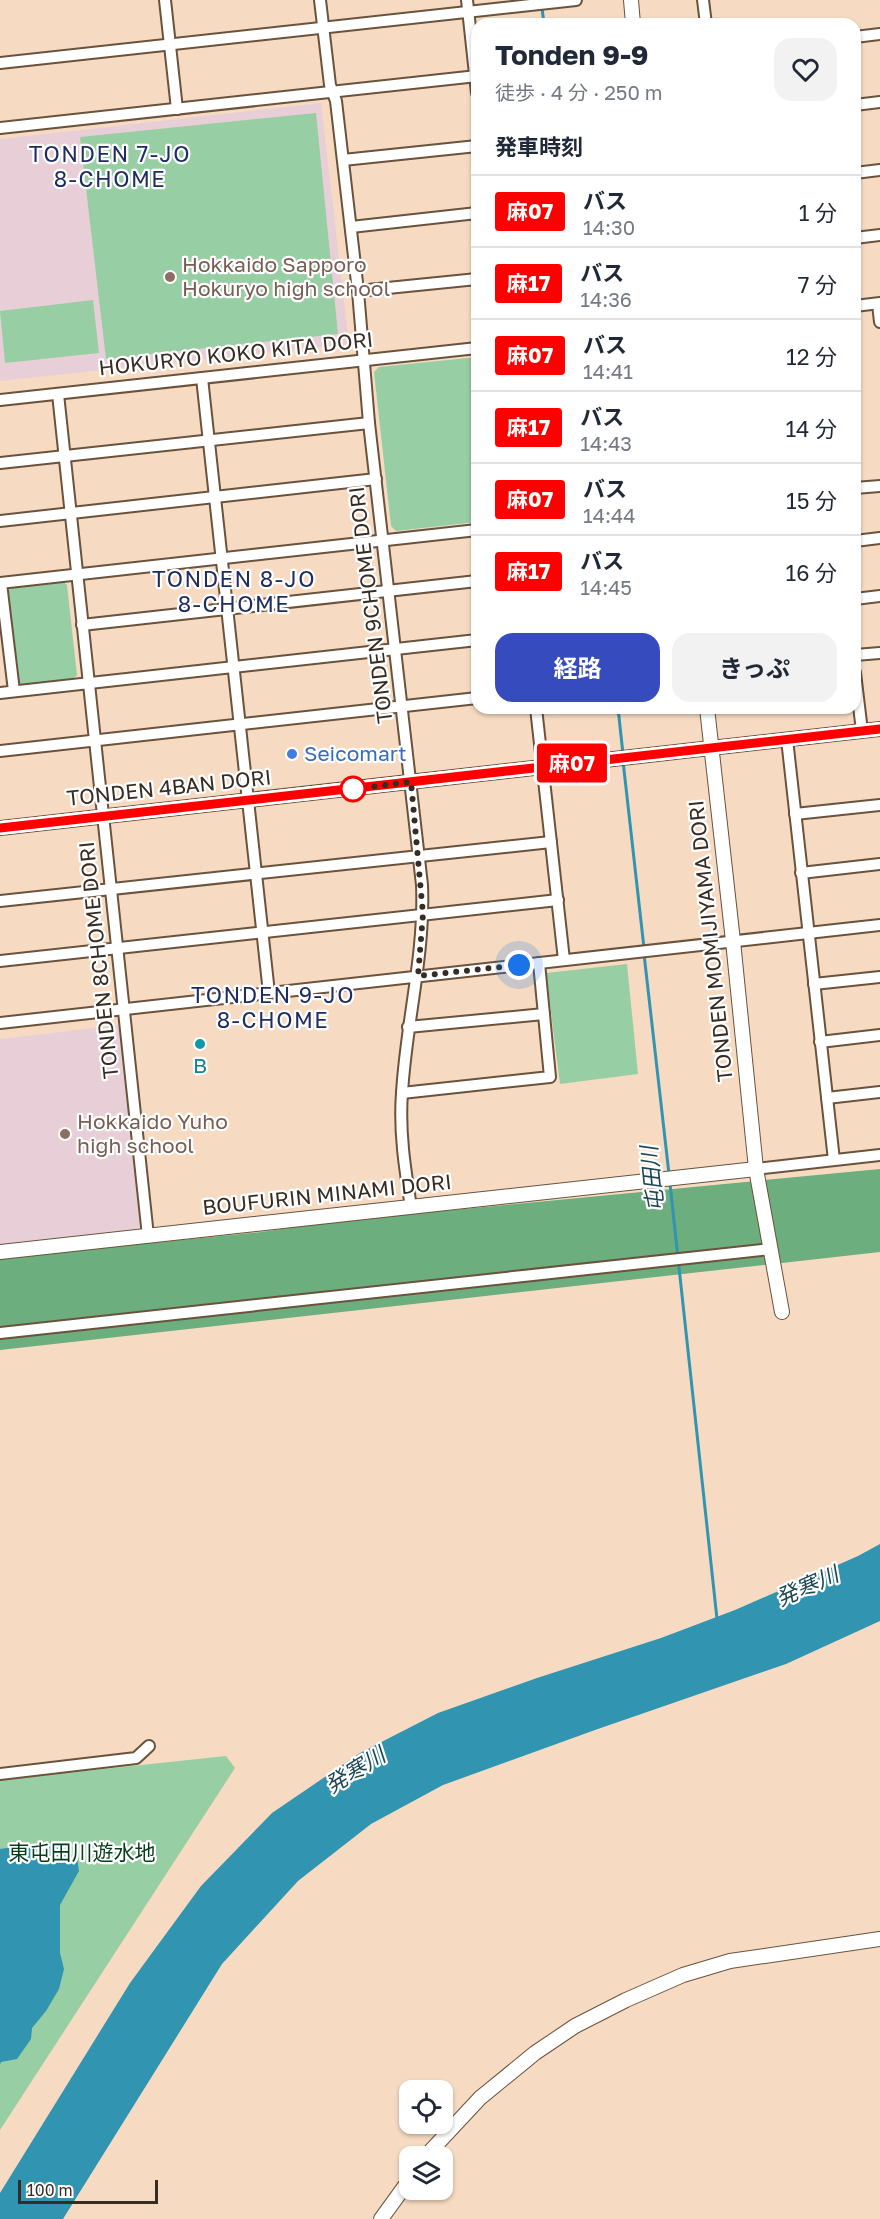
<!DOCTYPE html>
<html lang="ja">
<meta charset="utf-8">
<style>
:root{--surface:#fff;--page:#f2f2f3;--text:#1f2937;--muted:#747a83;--line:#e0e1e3;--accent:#364cbe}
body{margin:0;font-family:"Golos Text","Noto Sans JP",sans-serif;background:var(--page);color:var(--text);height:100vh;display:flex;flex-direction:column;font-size:22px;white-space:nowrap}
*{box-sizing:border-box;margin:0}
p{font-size:20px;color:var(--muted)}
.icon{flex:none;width:33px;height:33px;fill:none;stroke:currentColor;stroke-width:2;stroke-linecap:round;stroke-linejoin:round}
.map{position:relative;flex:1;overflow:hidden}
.sheet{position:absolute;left:471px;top:18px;width:390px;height:696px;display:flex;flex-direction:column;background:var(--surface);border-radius:18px;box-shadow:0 2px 4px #0004}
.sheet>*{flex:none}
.badge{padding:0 12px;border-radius:4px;font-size:21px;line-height:39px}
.controls{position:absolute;left:399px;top:2080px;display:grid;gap:12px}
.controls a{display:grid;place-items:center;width:54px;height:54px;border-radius:12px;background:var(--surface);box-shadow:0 2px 4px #0004;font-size:30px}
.scale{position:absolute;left:18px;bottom:15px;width:140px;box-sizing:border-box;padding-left:6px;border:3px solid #372c23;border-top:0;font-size:16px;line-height:21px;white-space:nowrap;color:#372c23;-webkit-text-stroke:4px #fff;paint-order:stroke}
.you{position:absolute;width:30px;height:30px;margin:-15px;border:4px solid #fff;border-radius:50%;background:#1a73e8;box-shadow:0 0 0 9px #1a73e833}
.map>.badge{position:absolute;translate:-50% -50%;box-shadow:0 0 0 3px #fff}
h2{padding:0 24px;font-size:22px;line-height:54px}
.round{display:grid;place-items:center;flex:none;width:63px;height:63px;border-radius:18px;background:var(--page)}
.headline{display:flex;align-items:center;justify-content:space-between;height:102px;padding:0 24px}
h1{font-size:28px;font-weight:700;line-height:45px}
.button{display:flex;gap:12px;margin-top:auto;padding:12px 24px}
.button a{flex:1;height:69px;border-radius:18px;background:var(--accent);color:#fff;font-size:24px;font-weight:700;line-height:69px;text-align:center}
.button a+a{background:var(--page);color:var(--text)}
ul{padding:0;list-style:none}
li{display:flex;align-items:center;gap:18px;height:72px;padding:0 24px;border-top:2px solid var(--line)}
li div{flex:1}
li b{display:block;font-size:22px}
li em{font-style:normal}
li .badge{min-width:66px;font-weight:700;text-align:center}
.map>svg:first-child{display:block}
.education{fill:#e8cfd7}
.green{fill:#98cea4}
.forest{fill:#6cae7d}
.water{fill:#3194b0}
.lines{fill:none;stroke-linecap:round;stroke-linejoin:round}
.stream{stroke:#3194b0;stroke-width:3}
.minor-casing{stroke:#6a523d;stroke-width:14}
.tertiary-casing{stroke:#6a523d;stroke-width:16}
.minor{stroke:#fff;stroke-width:10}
.tertiary{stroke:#fff;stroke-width:14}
.line-casing{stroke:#fff;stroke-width:14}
.line{stroke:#f00;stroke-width:9}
.walk{stroke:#372c23;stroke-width:6;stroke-dasharray:0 10.8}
.education-dot{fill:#8d6e63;stroke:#fff;stroke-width:2}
.shop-dot{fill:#3f7fe0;stroke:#fff;stroke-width:2}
.stop-dot{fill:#fff;stroke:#f00;stroke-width:3}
.culture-dot{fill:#0f9aa8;stroke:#fff;stroke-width:2}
.labels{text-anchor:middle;stroke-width:4.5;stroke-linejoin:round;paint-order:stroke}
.education-label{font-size:21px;fill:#785e54;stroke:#fff;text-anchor:start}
.street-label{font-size:21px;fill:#372c23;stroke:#fff}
.shop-label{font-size:21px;fill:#366cbe;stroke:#fff;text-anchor:start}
.culture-label{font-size:21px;fill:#0d838f;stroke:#fff}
.park-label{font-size:21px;fill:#083c1d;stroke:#fff}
.neighbourhood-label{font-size:22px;letter-spacing:1.5px;fill:#1e2c64;stroke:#fff}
.water-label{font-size:22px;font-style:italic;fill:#1d4754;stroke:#fff}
</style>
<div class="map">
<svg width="880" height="2219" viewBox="0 0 880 2219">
<rect width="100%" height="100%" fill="#f6dbc2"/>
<g class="education">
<polygon points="321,103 349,344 0,381 0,139"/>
<polygon points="119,1025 140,1230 0,1246 0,1039"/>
</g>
<g class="green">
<polygon points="316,113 338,334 106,359 80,137"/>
<polygon points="93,300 99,353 5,363 0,311"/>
<polygon points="477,357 477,522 396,531 391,526 374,372 379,367"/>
<polygon points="62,580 67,585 77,675 73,679 21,685 17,681 8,591 12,586"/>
<polygon points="627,964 638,1074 560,1084 546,973"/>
<polygon points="226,1756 235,1768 0,2130 0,1780"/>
</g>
<polygon class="forest" points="880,1169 880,1252 0,1350 0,1258 261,1232 329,1222"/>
<g class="water">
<polygon points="880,1544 880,1621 786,1664 595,1730 443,1785 371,1824 298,1881 222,1964 63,2219 0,2219 0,2193 130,1983 201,1886 272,1813 360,1753 438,1713 537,1678 661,1638 735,1610 858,1556"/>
<polygon points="50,1842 77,1858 79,1871 60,1905 60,1953 64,1969 59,1989 46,2011 32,2028 31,2039 17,2059 1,2062 0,2065 0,1849"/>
</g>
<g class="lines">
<g class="stream">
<polyline points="542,8 544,24"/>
<polyline points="618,708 623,754"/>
<polyline points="623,761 644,948"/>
<polyline points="644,954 669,1174"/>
<polyline points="670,1184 717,1619"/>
</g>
<g class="minor-casing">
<g id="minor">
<polyline points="165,0 177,109"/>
<path d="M320 0 330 85 336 101 358 291 369 423 422 885C425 955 406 1023 402 1093 399 1132 405 1169 411 1207"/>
<polyline points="467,0 477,93"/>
<polyline points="703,0 706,24"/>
<polyline points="855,37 880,34"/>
<polyline points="0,63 576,0"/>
<polyline points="855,105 880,102"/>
<polyline points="0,128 477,76"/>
<polyline points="343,160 477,146"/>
<polyline points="855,173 880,170"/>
<polyline points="351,227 477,213"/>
<polyline points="855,238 880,235"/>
<polyline points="358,291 477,279"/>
<polyline points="878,304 880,322"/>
<polyline points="855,306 880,303"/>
<polyline points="202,378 269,993"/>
<polyline points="58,394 148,1236"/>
<polyline points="0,400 477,348"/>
<polyline points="0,463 369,423"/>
<polyline points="855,488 880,486"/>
<polyline points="0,521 376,479"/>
<polyline points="855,541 880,538"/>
<polyline points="0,583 477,530"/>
<polyline points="1,583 14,691"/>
<polyline points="855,599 880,596"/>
<polyline points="82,625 477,581"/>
<polyline points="855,655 880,653"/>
<polyline points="855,673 862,731"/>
<polyline points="0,693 477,640"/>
<polyline points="536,708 564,960"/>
<polyline points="787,739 834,1160"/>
<polyline points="0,751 477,698"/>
<polyline points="795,814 880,805"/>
<polyline points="801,873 880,864"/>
<polyline points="0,901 551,842"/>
<polyline points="0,961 558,900"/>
<polyline points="814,984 880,977"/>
<polyline points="0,1023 880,925"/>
<polyline points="408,1027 544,1014"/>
<polyline points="820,1042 880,1035"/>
<polyline points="402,1093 550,1077 539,963"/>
<polyline points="827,1098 880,1092"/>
<polyline points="756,1169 880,1155"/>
<polyline points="0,1333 771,1249"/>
<polyline points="0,1774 136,1758 149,1746"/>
</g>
</g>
<g class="tertiary-casing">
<g id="tertiary">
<polyline points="631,0 633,24"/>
<polyline points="707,708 733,941 756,1169 782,1312"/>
<polyline points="0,828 880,729"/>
<polyline points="0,1252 756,1169"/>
<polyline points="425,2157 480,2098 535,2053 575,2026 626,2000 683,1975 730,1961 880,1939"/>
<polyline points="381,2219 410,2179"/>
</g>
</g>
<use href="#minor" class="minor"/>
<use href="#tertiary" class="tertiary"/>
</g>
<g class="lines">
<g class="line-casing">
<polyline id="line" points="0,828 880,729"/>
</g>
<use href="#line" class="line"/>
<polyline class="walk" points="353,789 411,782 423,914 418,976 519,965"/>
</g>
<g class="education-dot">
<circle cx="170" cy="277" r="6"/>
<circle cx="65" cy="1134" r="6"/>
</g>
<circle class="shop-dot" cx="292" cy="754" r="6"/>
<circle class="stop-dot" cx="353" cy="789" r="12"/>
<circle class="culture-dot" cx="200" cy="1044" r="6"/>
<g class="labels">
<g class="education-label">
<text x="182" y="272">Hokkaido Sapporo<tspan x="182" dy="24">Hokuryo high school</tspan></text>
<text x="77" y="1129">Hokkaido Yuho<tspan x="77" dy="24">high school</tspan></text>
</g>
<g class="street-label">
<text transform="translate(236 354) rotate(-6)" y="7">HOKURYO KOKO KITA DORI</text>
<text transform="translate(371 605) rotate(-97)" y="7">TONDEN 9CHOME DORI</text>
<text transform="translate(169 788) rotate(-6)" y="7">TONDEN 4BAN DORI</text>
<text transform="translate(711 941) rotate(-96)" y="7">TONDEN MOMIJIYAMA DORI</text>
<text transform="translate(99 960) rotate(-96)" y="7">TONDEN 8CHOME DORI</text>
<text transform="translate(327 1195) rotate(-6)" y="7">BOUFURIN MINAMI DORI</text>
</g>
<g class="shop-label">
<text x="304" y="761">Seicomart</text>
</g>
<g class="culture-label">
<text x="200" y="1073">B</text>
</g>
<g class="park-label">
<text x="82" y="1860">東屯田川遊水地</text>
</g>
<g class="neighbourhood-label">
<text x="110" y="162">TONDEN 7-JO<tspan x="110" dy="25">8-CHOME</tspan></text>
<text x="234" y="587">TONDEN 8-JO<tspan x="234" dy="25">8-CHOME</tspan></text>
<text x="273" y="1003">TONDEN 9-JO<tspan x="273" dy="25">8-CHOME</tspan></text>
</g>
<g class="water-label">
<text transform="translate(652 1179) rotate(-96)" y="8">屯田川</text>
<text transform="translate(807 1586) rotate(-24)" y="8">発寒川</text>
<text transform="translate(355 1770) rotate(-32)" y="8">発寒川</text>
</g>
</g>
</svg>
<div class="controls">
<a><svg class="icon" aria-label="locate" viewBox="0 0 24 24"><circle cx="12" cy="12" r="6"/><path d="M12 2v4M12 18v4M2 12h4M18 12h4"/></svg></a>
<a><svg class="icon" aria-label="layers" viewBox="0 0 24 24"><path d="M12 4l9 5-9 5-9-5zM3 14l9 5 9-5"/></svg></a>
</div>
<div class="scale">100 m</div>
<div class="you" style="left:519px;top:965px"></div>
<b class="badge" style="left:572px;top:763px;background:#f00;color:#fff">麻07</b>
<section class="sheet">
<div class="headline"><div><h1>Tonden 9-9</h1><p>徒歩 · 4 分 · 250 m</p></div><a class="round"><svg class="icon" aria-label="heart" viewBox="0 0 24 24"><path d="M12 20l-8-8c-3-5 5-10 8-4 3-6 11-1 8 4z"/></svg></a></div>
<h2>発車時刻</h2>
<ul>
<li><span class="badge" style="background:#f00;color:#fff">麻07</span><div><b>バス</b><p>14:30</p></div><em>1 分</em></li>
<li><span class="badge" style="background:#f00;color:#fff">麻17</span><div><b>バス</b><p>14:36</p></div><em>7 分</em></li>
<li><span class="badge" style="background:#f00;color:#fff">麻07</span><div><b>バス</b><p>14:41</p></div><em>12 分</em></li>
<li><span class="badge" style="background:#f00;color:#fff">麻17</span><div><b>バス</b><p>14:43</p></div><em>14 分</em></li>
<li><span class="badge" style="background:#f00;color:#fff">麻07</span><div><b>バス</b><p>14:44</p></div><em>15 分</em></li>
<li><span class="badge" style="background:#f00;color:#fff">麻17</span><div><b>バス</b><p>14:45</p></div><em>16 分</em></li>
</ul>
<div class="button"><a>経路</a><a>きっぷ</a></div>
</section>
</div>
